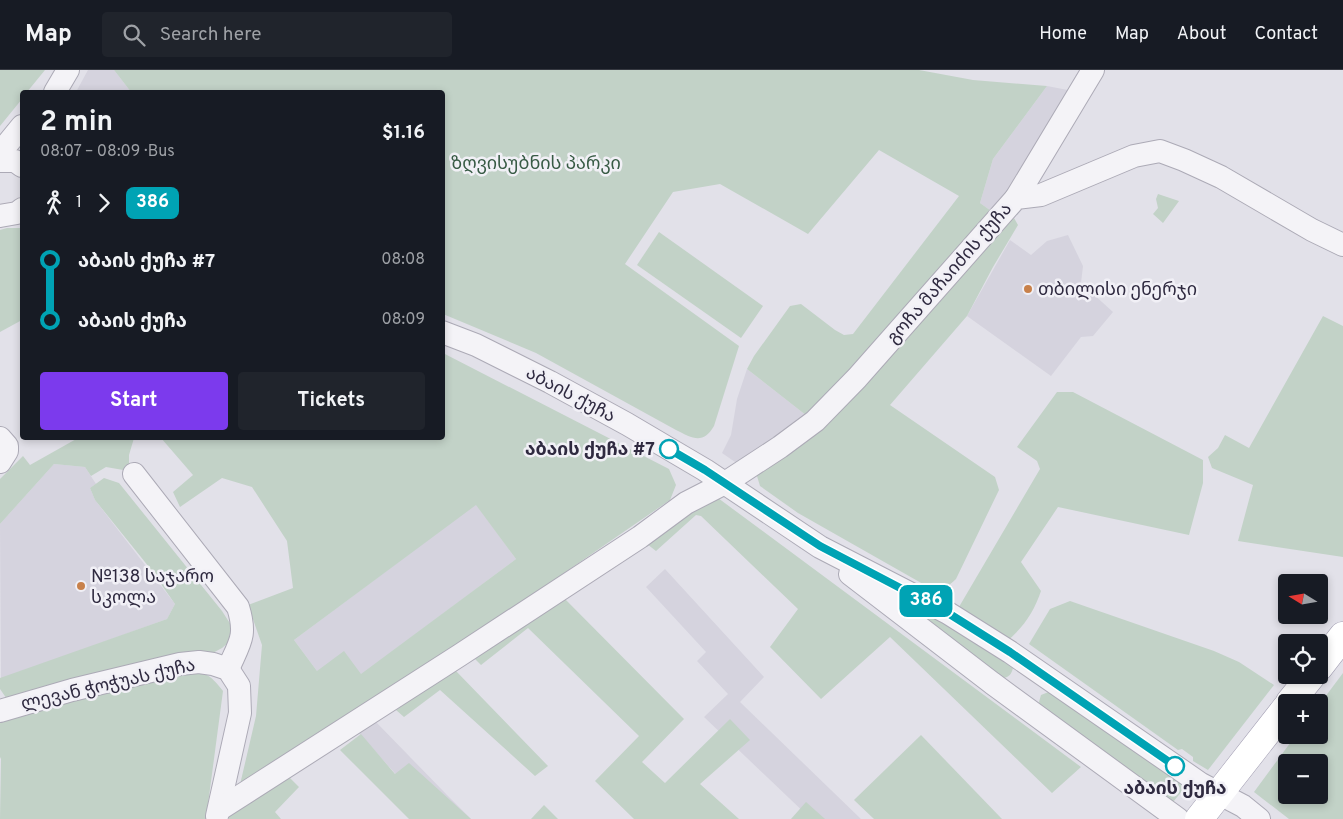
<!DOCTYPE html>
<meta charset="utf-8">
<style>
:root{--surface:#171b24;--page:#20242c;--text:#f1f3f6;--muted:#9ea1a6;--line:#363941;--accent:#7c3aed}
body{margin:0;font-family:Overpass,"Noto Sans Georgian",sans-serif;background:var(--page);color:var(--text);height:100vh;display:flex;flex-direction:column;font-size:19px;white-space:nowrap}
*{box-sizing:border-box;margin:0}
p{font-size:16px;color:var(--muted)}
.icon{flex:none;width:28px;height:28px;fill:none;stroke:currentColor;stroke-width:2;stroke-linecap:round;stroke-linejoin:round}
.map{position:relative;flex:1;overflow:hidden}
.details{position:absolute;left:20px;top:20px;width:425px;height:350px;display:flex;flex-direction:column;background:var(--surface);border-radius:5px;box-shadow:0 2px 8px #0003}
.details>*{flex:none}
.badge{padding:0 10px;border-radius:8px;font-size:18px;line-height:32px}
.needle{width:32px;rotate:281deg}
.buttons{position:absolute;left:1278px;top:504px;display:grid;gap:10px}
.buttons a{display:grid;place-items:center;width:50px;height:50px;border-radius:5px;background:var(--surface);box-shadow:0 2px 8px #0003;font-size:25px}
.map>.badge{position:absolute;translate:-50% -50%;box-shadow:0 0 0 2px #fff}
.legs{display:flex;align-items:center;gap:8px;height:55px;padding:0 20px;font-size:16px}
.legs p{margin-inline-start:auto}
.head{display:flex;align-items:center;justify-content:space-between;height:85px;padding:0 20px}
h1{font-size:28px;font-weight:700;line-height:38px}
.primary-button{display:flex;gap:10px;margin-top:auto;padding:10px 20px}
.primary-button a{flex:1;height:58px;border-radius:5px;background:var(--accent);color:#fff;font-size:20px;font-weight:700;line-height:58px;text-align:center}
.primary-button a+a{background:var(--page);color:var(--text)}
ul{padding:0 20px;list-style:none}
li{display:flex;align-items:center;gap:18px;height:60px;font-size:19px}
li i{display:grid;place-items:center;width:8px;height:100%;margin:0 6px;background:currentColor}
li i::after{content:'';width:12px;height:12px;margin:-6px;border:4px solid;border-radius:50%;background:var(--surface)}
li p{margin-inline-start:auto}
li:first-child i{background:linear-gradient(#0000 50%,currentColor 0)}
li:last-child i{background:linear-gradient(currentColor 50%,#0000 0)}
header{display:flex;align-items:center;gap:30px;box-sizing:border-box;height:70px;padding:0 25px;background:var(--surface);border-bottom:1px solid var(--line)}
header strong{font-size:24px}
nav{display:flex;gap:28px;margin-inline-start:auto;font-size:18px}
.search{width:350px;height:45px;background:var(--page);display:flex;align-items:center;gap:12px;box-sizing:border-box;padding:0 18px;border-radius:5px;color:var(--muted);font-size:19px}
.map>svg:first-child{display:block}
.built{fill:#d5d3de}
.green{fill:#c2d2c7;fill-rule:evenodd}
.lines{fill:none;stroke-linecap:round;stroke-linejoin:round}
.minor-casing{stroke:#acaab6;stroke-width:24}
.major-casing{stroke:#a4a0b4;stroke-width:29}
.minor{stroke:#f4f3f7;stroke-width:22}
.major{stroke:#fff;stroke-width:28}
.line-1-casing{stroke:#fff;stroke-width:11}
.line-1{stroke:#00a3b4;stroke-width:8}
.poi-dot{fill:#c8814b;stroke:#f1f0f6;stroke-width:2}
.stop-1-dot{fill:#fff;stroke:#00a3b4;stroke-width:2.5}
.labels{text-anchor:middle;stroke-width:5;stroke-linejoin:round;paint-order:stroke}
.park-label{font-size:18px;fill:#385b45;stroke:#f1f0f6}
.street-label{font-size:18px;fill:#2f2a40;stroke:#f1f0f6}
.poi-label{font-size:18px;fill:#2f2a40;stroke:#f1f0f6;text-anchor:start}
.stop-label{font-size:18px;font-weight:bold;fill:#2f2a40;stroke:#f1f0f6;text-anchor:end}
</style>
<header>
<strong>Map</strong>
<div class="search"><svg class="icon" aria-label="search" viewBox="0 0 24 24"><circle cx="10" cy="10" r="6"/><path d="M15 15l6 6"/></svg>Search here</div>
<nav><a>Home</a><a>Map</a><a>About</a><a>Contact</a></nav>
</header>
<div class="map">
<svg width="1343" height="749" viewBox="0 0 1343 749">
<rect width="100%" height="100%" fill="#e2e1e9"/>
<g class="built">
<polygon points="88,0 114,0 131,22 76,22"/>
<polygon points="1047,16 1073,21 994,143 980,133 993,89"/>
<polygon points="1068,165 1083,196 1081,213 1113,242 1093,266 1081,267 1051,306 967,246 1010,170 1031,185 1047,171"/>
<polygon points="747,299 807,346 738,394 722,383 731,365 737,329"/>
<polygon points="54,394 85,397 96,414 90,418 95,430 175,534 167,549 1,609 0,454"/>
<polygon points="476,434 516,489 361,605 317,601 294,570"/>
<polygon points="665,499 764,607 740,632 861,749 811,749 704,647 728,624 697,591 706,582 646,517"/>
<polygon points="374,650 447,725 471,749 436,749 358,662"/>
</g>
<g class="green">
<polygon points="0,0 45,0 27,22 22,22 22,29 0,56"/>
<path d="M114 0H919L973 10 1047 16 993 89 980 133 994 143 825 330 807 346 747 299 754 286 790 236 801 234 835 260 844 265 853 264 959 126 879 80 808 164 720 114 673 122 625 194 739 276 714 356C703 375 692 368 676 360L536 283 443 244 442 22H131Z"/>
<polygon points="1158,124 1179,131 1163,153 1153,144 1158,138 1156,129"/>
<path d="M1014 148 1018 155 993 197 967 246 890 335 995 407 999 420 956 509C942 522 940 520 923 514L798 443 760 416 757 406 760 398 992 166Z"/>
<polygon points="7,158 22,158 22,250 0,262 0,160"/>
<polygon points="659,162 763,236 741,268 637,195"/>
<polygon points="1323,246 1343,256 1343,487 1238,471 1253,415 1212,398 1208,387 1218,378 1225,365 1249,378"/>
<path d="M443 283 669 399 676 415 670 430 535 523 239 719 256 646 262 575 248 535 293 518 287 471 252 417 222 408 180 437 173 422 193 405 161 368H442ZM476 435 516 489 361 604 344 581 317 601 294 570Z"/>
<path d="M1057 322H1073L1203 390V413L1189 465 1058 437 1021 492 1041 521C1034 542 1023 558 1006 572L956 542 1040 399 1037 391 1017 377Z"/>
<polygon points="78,368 134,368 129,385 129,401 106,397 91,406 85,397 54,394 0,454 0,409 23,386 30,395"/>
<polygon points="104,408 119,413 222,541 231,555 229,572 222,578 209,585 9,632 0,619 0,608 167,549 175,534 149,497 95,430 90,418"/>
<polygon points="718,428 1081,697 1052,723 890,567 821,629 770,577 798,539 701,446 696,445 656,481 647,474 704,433"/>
<path d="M885 515 1014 594C1012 602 1011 607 1003 608L883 520Z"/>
<polygon points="562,526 684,649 642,692 665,713 730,649 750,670 700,714 739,749 634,749 595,711 639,666 528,558 481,595 473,587"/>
<polygon points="1070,531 1214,581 1239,592 1274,615 1208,700 1193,691 1193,687 1182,679 1178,680 1029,574 1050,539"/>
<polygon points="455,600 548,696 535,706 440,620 404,647 396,640"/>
<path d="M184 601C205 602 209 603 223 621L206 749H0L1 689 0 687V650Z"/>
<path d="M1343 603V749H1289L1254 722 1296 665H1319V635ZM1286 692H1319V725H1286Z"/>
<polygon points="1051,621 1188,714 1173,732 1041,637 1039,632 1041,625"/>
<polygon points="361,664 395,704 409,693 471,749 409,749 340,680"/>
<polygon points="921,665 1002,749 874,749 854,730"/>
<polygon points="289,707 299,717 275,742 281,749 229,749 229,746"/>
<polygon points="806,732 825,749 791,749"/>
<polygon points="544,735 558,749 531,749"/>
</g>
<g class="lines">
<g class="minor-casing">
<g id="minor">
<polyline points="55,22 68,0"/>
<polyline points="0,83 22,56"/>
<polyline points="0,91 15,91 22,96"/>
<polyline points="1016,128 1093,0"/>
<polyline points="0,146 17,143 22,139"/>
<polyline points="442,262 476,275 550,312 627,354 705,400 820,477 948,543 1010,582 1201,714 1243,736 1259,749"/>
<polyline points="0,368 7,376 7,381 0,392"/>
<path d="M134 404 238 537C247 566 240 572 228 599"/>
<polyline points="850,504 992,613 1178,749"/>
<polyline points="0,641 72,620 180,594 199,592 213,594 228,599 239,616 240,643 217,746"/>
<polyline points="220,739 460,585 640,467 686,433 725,413 780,377 815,351 857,308 1016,128 1041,125 1134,86 1160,81 1184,90 1221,107 1312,160 1343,175"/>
</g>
</g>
<g class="major-casing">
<g id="major">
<polyline points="1319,597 1343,566"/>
<polyline points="1290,632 1312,605"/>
<polyline points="1199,749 1286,638"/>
</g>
</g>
<use href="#minor" class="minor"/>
<use href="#major" class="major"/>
</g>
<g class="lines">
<g class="line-1-casing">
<polyline id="line-1" points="669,379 705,400 820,476 948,543 1010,582 1175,696"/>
</g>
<use href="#line-1" class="line-1"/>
</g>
<g class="poi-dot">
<circle cx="1028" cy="219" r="5"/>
<circle cx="81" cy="516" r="5"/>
</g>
<g class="stop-1-dot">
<circle cx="669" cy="379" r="9"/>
<circle cx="1175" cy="696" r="9"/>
</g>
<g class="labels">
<g class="park-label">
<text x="536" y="99">ზღვისუბნის პარკი</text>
</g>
<g class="street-label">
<text transform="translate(949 203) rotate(-49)" y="6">გოჩა მაჩაიძის ქუჩა</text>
<text transform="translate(571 324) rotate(28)" y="6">აბაის ქუჩა</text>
<text transform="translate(108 614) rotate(-13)" y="6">ლევან ჭოჭუას ქუჩა</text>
</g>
<g class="poi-label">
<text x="1038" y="225">თბილისი ენერჯი</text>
<text x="91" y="512">№138 საჯარო<tspan x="91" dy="21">სკოლა</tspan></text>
</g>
<g class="stop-label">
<text x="655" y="385">აბაის ქუჩა #7</text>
<text x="1175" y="724" text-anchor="middle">აბაის ქუჩა</text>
</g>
</g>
</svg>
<div class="buttons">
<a><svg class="needle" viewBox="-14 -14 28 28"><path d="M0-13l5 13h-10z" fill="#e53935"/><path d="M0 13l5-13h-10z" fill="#9ea1a6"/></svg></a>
<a><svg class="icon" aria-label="locate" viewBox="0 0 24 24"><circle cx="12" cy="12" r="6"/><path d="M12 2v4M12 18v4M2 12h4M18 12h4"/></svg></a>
<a>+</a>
<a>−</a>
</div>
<b class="badge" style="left:926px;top:531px;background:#00a3b4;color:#fff">386</b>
<section class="details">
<div class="head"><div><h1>2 min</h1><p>08:07 – 08:09 · Bus</p></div><b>$1.16</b></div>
<div class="legs"><svg class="icon" aria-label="walk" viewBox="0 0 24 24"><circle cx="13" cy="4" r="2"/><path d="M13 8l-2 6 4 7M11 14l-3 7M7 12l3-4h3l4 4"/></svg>1<svg class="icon" aria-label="forward" viewBox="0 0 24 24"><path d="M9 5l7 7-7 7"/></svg><b class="badge" style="background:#00a3b4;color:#fff">386</b></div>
<ul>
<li><i style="color:#00a3b4"></i><b>აბაის ქუჩა #7</b><p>08:08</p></li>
<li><i style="color:#00a3b4"></i><b>აბაის ქუჩა</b><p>08:09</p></li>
</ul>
<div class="primary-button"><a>Start</a><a>Tickets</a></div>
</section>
</div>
